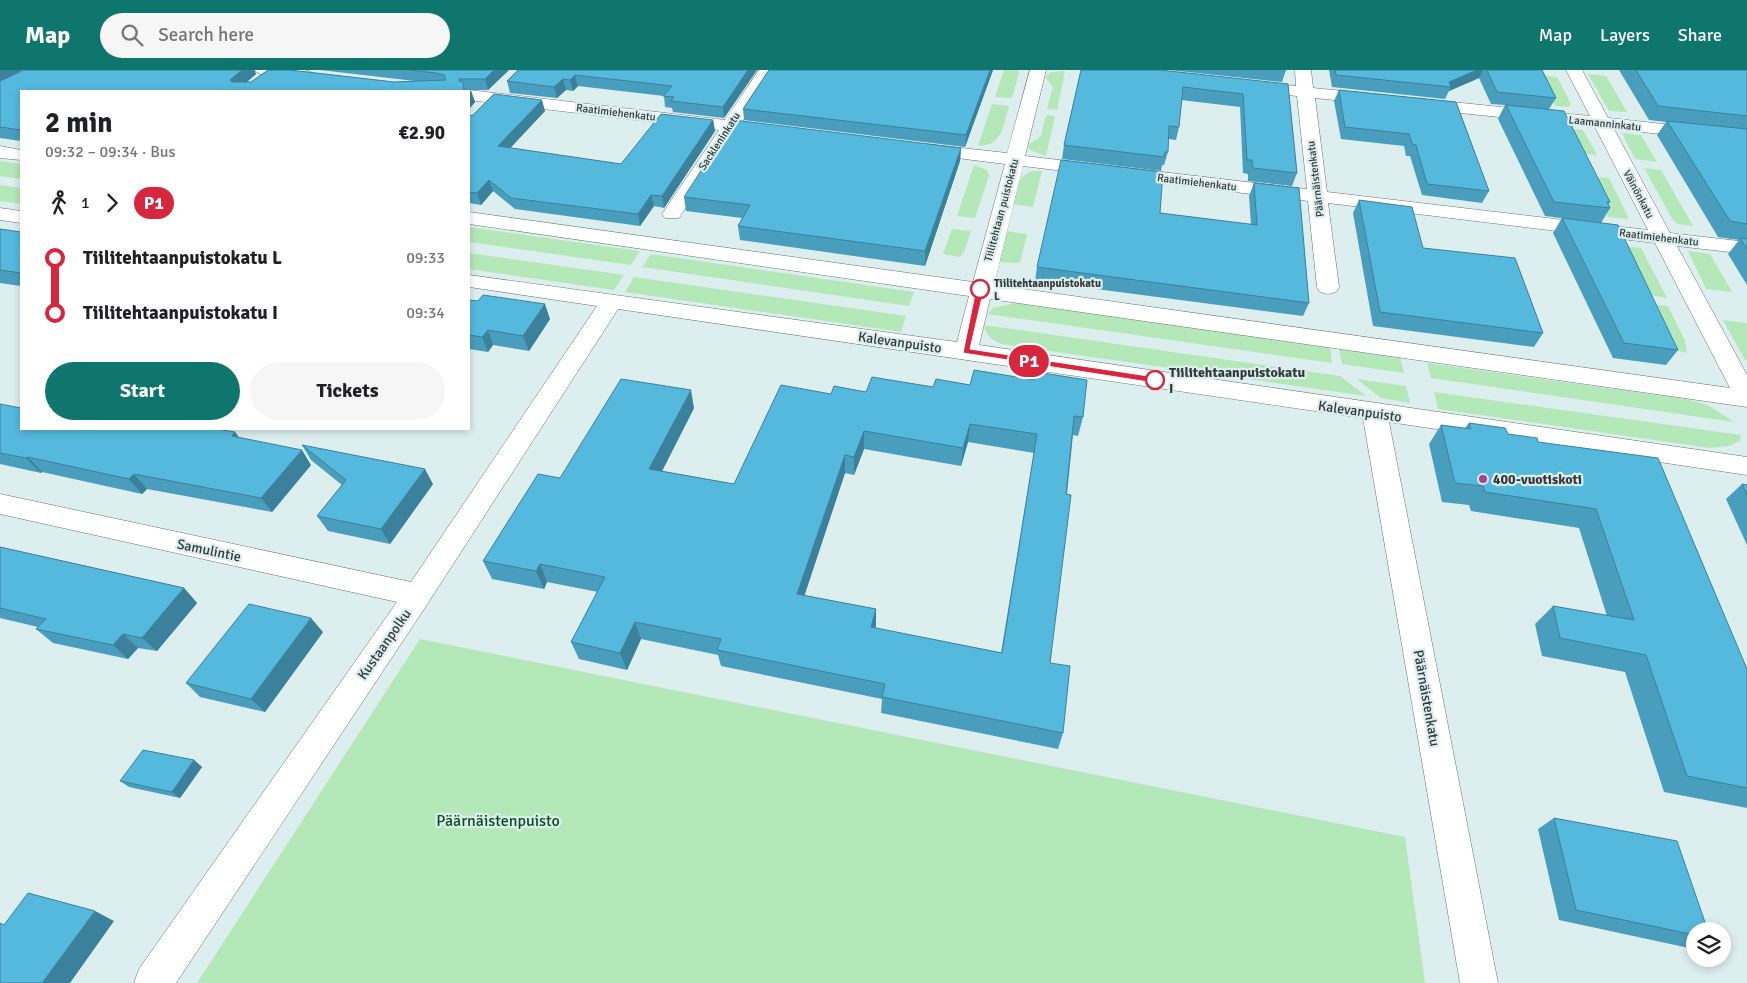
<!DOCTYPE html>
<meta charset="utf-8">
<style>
:root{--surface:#fff;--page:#f6f6f6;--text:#202124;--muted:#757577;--accent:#0f766e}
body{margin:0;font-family:Signika,sans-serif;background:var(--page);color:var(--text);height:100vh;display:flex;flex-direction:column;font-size:19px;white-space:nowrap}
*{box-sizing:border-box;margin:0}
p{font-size:16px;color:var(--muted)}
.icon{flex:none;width:28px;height:28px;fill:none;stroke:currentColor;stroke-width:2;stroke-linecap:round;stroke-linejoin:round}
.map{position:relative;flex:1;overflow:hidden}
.sheet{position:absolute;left:20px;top:20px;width:450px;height:340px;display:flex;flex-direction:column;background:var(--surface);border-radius:0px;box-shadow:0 2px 8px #0003}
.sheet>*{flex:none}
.badge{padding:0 10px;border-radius:16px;font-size:18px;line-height:32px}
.tools{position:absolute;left:1686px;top:852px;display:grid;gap:10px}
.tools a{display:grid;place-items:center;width:45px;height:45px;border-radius:50%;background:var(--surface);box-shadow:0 2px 8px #0003;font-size:25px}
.map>.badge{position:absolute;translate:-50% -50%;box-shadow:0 0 0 2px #fff}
.legs{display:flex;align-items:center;gap:8px;height:55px;padding:0 25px;font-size:16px}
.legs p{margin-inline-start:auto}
.headline{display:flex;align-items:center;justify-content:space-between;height:85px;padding:0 25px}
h1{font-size:28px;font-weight:700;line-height:38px}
.cta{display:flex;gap:10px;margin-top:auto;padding:10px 25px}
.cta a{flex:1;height:58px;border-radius:30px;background:var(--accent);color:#fff;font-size:20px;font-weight:700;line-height:58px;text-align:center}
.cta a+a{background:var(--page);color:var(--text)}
ul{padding:0 25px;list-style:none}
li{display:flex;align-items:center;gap:18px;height:55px;font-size:19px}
li i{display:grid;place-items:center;width:8px;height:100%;margin:0 6px;background:currentColor}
li i::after{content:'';width:12px;height:12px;margin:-6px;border:4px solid;border-radius:50%;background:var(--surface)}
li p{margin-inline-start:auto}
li:first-child i{background:linear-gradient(#0000 50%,currentColor 0)}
li:last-child i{background:linear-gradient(currentColor 50%,#0000 0)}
header{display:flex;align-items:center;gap:30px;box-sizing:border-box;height:70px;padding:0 25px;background:var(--accent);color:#fff}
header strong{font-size:24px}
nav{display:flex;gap:28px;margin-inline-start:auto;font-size:18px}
.search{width:350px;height:45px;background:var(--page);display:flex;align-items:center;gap:12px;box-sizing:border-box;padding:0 18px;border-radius:28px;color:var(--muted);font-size:19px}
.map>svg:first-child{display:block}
.green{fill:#b5e8b8}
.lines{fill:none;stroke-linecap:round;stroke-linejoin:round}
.minor-casing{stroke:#637273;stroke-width:1}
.minor{fill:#fff;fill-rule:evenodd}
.wall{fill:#499ebe;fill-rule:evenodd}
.shaded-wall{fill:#3c819b}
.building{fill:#55b8dd;stroke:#3c819b;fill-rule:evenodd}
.line-1{fill:#d7263d;stroke:#fff}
.stop-1-dot{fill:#fff;stroke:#d7263d;stroke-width:2.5}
.poi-dot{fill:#a93e9e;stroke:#ddeeef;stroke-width:2}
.labels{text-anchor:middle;stroke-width:4.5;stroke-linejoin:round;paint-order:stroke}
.far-street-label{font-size:11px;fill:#333a3a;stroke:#ddeeef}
.far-stop-label{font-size:11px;font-weight:bold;fill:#333a3a;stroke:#ddeeef;text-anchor:start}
.street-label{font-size:14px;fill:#333a3a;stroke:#ddeeef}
.stop-label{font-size:14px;font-weight:bold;fill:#333a3a;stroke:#ddeeef;text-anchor:start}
.poi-label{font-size:14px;font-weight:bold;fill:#333a3a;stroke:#ddeeef;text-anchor:start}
.near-park-label{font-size:16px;fill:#085019;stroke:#ddeeef}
</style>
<header>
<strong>Map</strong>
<div class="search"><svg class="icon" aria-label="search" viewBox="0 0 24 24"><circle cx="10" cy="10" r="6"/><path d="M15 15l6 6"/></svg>Search here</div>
<nav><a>Map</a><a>Layers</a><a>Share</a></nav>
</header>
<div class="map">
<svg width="1747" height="913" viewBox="0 0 1747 913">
<rect width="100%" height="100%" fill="#ddeeef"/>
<g class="green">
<polygon points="1004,0 1018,0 1019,3 1012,28 995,27"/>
<polygon points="1065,1 1057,40 1047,39 1053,17 1046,8 1047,5 1051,2"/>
<polygon points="1588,4 1606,6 1627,42 1609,41"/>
<polygon points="1540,5 1557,7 1571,34 1569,37 1555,36"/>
<path d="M992 34 1009 36C1003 55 1003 76 978 76Z"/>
<polygon points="1046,45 1055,46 1046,86 1030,80 1028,75 1041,66"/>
<polygon points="1565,58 1583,60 1597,85 1576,83"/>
<polygon points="1622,63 1641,65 1657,92 1635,89"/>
<polygon points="0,91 21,94 21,109 0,106"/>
<polygon points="974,95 987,100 989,105 975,148 957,146"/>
<polygon points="1644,98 1661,100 1693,156 1678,154 1673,150"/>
<path d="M1033 101H1042L1033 137 1013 134C1017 119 1017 106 1033 101Z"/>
<polygon points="1588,106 1609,108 1629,149 1608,147"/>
<polygon points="0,115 21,118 21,134 0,131"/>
<polygon points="469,157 640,181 631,195 469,172"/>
<polygon points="952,159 971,161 964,182 960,187 943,184"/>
<polygon points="1005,161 1027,164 1020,193 999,192"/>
<polygon points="1620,176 1641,178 1667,228 1644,224"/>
<polygon points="1688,181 1710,184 1732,222 1706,219"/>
<polygon points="469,183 624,205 614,220 469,199"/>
<polygon points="651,184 914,222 909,236 642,197"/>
<polygon points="634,207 906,246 901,262 625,222"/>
<polygon points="1016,233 1330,277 1332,293 987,244 993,238"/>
<polygon points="1649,234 1668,236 1685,271 1687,283 1677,281"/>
<polygon points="1723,250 1747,253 1747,290 1745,290"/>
<path d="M984 255 1340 306 1366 326 1001 274C991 269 986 266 984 255Z"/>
<polygon points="1339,279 1400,287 1404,303 1342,294"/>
<polygon points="1427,293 1686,329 1708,335 1734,352 1431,308"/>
<polygon points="1357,309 1406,316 1410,333 1381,328"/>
<polygon points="1434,322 1741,365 1740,371 1729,376 1710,378 1438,339"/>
<polygon points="420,569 1405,767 1425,913 197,913"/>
</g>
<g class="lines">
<g class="minor-casing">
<g id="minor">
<polygon points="254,0 305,0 311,2 313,5 311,8 305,10 262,5"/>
<polygon points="759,0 775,0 742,52 774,56 777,60 774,64 768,65 735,62 679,148 665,148 662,144 719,60 469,30 469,21 464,21 469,20 725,50"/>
<path d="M1030 0H1046L1025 86 1307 119 1297 26 1250 21 1244 20 1242 16 1244 12 1250 11 1296 16 1295 0H1311L1313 18 1374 24 1380 25 1383 29 1380 33 1374 34 1315 28 1327 122 1648 160 1595 57 1422 39 1416 38 1413 34 1416 30 1422 29 1590 46 1566 0H1582L1608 48 1747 63V73L1614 59 1670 163 1747 172V184L1677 176 1747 305V337L990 229 979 275 1747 387V405L1389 352 1498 913H1460L1363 348 618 239 428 533 176 913H134L139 899 397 532 0 444V424L411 512 597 236 469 217V205L957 272 969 226 469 154V142L973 212 1005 94 925 84 919 83 916 79 919 75 925 74 1007 83ZM1023 96 1308 131 1317 217 1320 222 1328 224 1336 222 1339 217 1328 133 1655 173 1730 318 994 215Z"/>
<polygon points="0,76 21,80 21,90 0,88"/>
<polygon points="0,138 21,141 21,153 0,150"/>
</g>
</g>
<use href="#minor" class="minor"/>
</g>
<g class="wall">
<polygon points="0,0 22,0 8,8 24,0 254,0 256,4 247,12 251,12 268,0 290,0 394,12 415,11 320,0 509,0 488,20 466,20 471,21 475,32 469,39 469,21 21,21 21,71 0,68"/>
<polygon points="518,0 757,0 724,48 673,42 672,38 665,37 664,26 578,16 573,21 566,20 557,28 510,23 507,11"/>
<polygon points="769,0 993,0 965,77 744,50 743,39"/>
<polygon points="1081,0 1288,14 1297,103 1292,116 1248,111 1248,104 1243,103 1240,37 1181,30 1179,57 1176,70 1168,69 1168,82 1164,95 1162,95 1161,101 1062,89 1064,75"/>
<polygon points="1169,0 1286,0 1282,12"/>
<polygon points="1329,0 1542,0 1556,28 1549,39 1610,132 1608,134 1610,138 1601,153 1545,146 1498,49 1505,35 1491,34 1479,8 1449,21 1445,29 1332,17"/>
<polygon points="1619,0 1747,0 1747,215 1728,184 1739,170 1718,167 1657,65 1666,52 1649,50"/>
<polygon points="1339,20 1456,32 1489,121 1482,133 1422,125 1410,86 1406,86 1404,76 1341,69 1334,31"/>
<polygon points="545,41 510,78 621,94 713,50 715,61 664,138 654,136 640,156 515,139 493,121 481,135 469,133 469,46"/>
<polygon points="961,78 960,91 925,196 740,170 738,156 742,148 686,141 684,127"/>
<polygon points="1254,113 1309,233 1303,246 1035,211 1037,197 1160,143 1251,155 1249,126"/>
<polygon points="1359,130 1423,178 1543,263 1534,277 1373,256 1353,143"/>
<polygon points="1562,148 1678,280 1666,295 1613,288 1553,163"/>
<polygon points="0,159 21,162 21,216 0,213"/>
<polygon points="469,230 550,249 529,281 493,275 488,282 469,279"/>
<path d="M866 322 1083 347 1078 366 1073 365 1050 593 1063 663 1058 679 881 643 882 629 721 596 718 585 641 569 627 600 579 589 571 572 598 522 547 512 544 519 492 509 483 491 560 408 694 338 662 401 734 414 831 324ZM968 372 1034 383 1001 583 875 558 876 539 804 526 845 403 854 405 864 379 961 396Z"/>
<polygon points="0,334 21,359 235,362 239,368 311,395 272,442 147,419 142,424 42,402 41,403 0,394"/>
<polygon points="1469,353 1508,364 1538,372 1747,599 1747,738 1664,722 1625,602 1542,586 1535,554 1553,536 1607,546 1579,458 1471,441 1469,435 1442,432 1429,374 1441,355 1465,358"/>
<polygon points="302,375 433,414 390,474 328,461 317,446 342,415 311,390"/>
<polygon points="1742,414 1747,415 1747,475 1726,429"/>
<polygon points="0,477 184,518 197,533 157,581 138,578 128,589 53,573 36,559 38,557 0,548"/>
<polygon points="323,562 265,642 200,627 186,613"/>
<polygon points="194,690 202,697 180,728 129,717 120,711"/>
<polygon points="1554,748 1695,861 1695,875 1689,878 1559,850 1538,759"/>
</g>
<g class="shaded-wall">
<polygon points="0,0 22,0 0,12"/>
<polygon points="242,0 254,0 256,4 236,21 230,10"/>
<polygon points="494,0 509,0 488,20 485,9"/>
<polygon points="748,0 757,0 724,48 723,37"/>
<polygon points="990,0 993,0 965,77 966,65"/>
<polygon points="1477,0 1483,0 1479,8 1449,21 1451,17 1449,12"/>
<polygon points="575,5 578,16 573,21 570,10"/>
<polygon points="563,9 566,20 557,28 554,17"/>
<polygon points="471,21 475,32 469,39 469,24"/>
<polygon points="542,30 545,41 501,88 498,76"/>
<polygon points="713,50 715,61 664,138 662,126"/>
<polygon points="961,78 960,91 925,196 925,181"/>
<polygon points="489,110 493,121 481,135 477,123"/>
<polygon points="651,125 654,136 640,156 638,144"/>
<polygon points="545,234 550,249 529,281 523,266"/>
<polygon points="488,260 493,275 488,282 482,267"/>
<polygon points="691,320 694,338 654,417 649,399"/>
<polygon points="970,354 968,372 961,396 963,378"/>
<polygon points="864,361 864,379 854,405 854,387"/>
<polygon points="235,362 246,377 232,366"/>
<polygon points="302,380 311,395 272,442 261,428"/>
<polygon points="845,385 845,403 799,542 797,524"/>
<polygon points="28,387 42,402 41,403 26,388"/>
<polygon points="425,399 433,414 390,474 381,459"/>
<polygon points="134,404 147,419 142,424 129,409"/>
<polygon points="540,494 547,512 544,519 536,501"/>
<polygon points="184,518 197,533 157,581 142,568"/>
<polygon points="876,539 876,556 871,574 871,557"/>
<polygon points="311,548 323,562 265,642 251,629"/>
<polygon points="635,552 641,569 627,600 620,583"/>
<polygon points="123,564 138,578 128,589 113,575"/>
<polygon points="194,690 202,697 180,728 172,722"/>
<polygon points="95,841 114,851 70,913 42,913"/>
</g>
<g class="building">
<polygon points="24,0 242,0 230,10 232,12 251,12 268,0 290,0 394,12 446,10 444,5 436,3 410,0 494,0 485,9 459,9 459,11 463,12 464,20 471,21 469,24 469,21 21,21 21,60 0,57 0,11"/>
<polygon points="518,0 748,0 723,37 671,31 674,27 663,26 672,16 575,5 570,10 563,9 554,17 507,11"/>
<polygon points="769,0 990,0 966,65 743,39"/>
<polygon points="1081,0 1160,0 1288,14 1297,103 1253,98 1252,90 1247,90 1243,24 1183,17 1179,57 1169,56 1168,82 1165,82 1164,87 1064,75"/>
<polygon points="1335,0 1477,0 1449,12 1451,17 1336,5"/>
<polygon points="1487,0 1542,0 1556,28 1497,22"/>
<polygon points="1636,0 1747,0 1747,46 1658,36"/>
<polygon points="1339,20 1456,32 1489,121 1427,114 1416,75 1412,74 1409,64 1345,57"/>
<polygon points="494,24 542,30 498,76 621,94 661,44 713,50 662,126 651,125 638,144 511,128 489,110 477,123 469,122 469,46 473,45"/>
<polygon points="1506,35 1564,41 1610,132 1607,132 1610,138 1554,132"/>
<polygon points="734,50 961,78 925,181 738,156 750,135 684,127"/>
<polygon points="1667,51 1747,59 1747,154 1730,151"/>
<polygon points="1061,90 1163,102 1160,143 1257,155 1254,113 1299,118 1309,233 1037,197"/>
<polygon points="1359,130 1412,137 1423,178 1515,188 1543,263 1380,242"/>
<polygon points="1562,148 1618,155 1678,280 1624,273"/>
<polygon points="0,159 21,162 21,203 0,200"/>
<polygon points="1740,168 1747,169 1747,179"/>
<polygon points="483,225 545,234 523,266 488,260 482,267 469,265 469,230 478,231"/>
<path d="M974 300 1035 310 1036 302 1087 310 1083 347 1074 346 1066 424 1071 425 1050 593 1070 596 1063 663 882 627 885 614 717 580 721 569 635 552 620 583 571 572 605 507 540 494 536 501 483 491 538 404 560 408 621 309 691 320 649 399 734 414 781 315 831 324 834 316 866 322 872 307 933 317 936 309 970 315ZM970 354 1037 364 1002 583 871 557 876 539 797 524 845 385 854 387 864 361 963 378Z"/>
<polygon points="0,334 21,338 21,359 217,359 235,362 232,366 302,380 261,428 134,404 129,409 28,387 26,388 0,383"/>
<polygon points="1469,353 1505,358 1508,364 1537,368 1538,372 1658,388 1747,599 1747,718 1687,706 1646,585 1560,568 1553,536 1634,550 1596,439 1485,422 1483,416 1455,413 1441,355 1471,359"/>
<polygon points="302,375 425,399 381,459 317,446 346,410"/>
<polygon points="1742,414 1747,415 1747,425"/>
<polygon points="0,477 184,518 142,568 123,564 113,575 36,559 46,549 0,538"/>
<polygon points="249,534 311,548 251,629 186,613"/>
<polygon points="143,680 194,690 172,722 120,711"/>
<polygon points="1554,748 1677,771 1708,861 1695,861 1695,865 1576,840"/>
<polygon points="28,823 95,841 42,913 0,913 0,853 4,855"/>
</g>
<polygon class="line-1" points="980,217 984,219 970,279 1155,307 1160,310 1155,313 963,283 976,219"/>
<g class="stop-1-dot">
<circle cx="980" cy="219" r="9"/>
<circle cx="1155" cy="310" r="9"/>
</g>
<circle class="poi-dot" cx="1483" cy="409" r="5"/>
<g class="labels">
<g class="far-street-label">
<text transform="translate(616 42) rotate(7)" y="4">Raatimiehenkatu</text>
<text transform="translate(1605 53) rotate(6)" y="4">Laamanninkatu</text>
<text transform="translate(719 71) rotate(-57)" y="4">Sackleninkatu</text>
<text transform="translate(1315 109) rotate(-97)" y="4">Päärnäistenkatu</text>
<text transform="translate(1197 112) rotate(7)" y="4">Raatimiehenkatu</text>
<text transform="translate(1639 124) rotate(62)" y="4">Väinönkatu</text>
<text transform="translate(1001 140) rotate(-75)" y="4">Tiilitehtaan puistokatu</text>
<text transform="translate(1659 167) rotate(7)" y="4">Raatimiehenkatu</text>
</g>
<g class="far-stop-label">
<text x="994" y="217">Tiilitehtaanpuistokatu<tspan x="994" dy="13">L</tspan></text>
</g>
<g class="street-label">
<text transform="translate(900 272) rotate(8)" y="5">Kalevanpuisto</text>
<text transform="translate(1360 341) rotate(8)" y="5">Kalevanpuisto</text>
<text transform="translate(209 480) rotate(12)" y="5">Samulintie</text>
<text transform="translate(384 574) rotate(-55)" y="5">Kustaanpolku</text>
<text transform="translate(1427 628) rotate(80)" y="5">Päärnäistenkatu</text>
</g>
<g class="stop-label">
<text x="1169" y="307">Tiilitehtaanpuistokatu<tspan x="1169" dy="16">I</tspan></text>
</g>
<g class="poi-label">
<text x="1493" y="414">400-vuotiskoti</text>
</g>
<g class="near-park-label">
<text x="498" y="756">Päärnäistenpuisto</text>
</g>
</g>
</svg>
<div class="tools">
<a><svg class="icon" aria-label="layers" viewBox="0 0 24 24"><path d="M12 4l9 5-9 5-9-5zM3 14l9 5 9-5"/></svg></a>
</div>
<b class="badge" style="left:1029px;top:291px;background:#d7263d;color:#fff">P1</b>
<section class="sheet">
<div class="headline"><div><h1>2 min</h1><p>09:32 – 09:34 · Bus</p></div><b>€2.90</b></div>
<div class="legs"><svg class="icon" aria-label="walk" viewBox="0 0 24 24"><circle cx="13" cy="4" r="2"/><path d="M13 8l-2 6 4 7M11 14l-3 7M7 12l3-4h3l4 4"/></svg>1<svg class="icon" aria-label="forward" viewBox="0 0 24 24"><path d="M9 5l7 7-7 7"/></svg><b class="badge" style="background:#d7263d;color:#fff">P1</b></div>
<ul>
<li><i style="color:#d7263d"></i><b>Tiilitehtaanpuistokatu L</b><p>09:33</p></li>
<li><i style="color:#d7263d"></i><b>Tiilitehtaanpuistokatu I</b><p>09:34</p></li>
</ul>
<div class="cta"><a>Start</a><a>Tickets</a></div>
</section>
</div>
